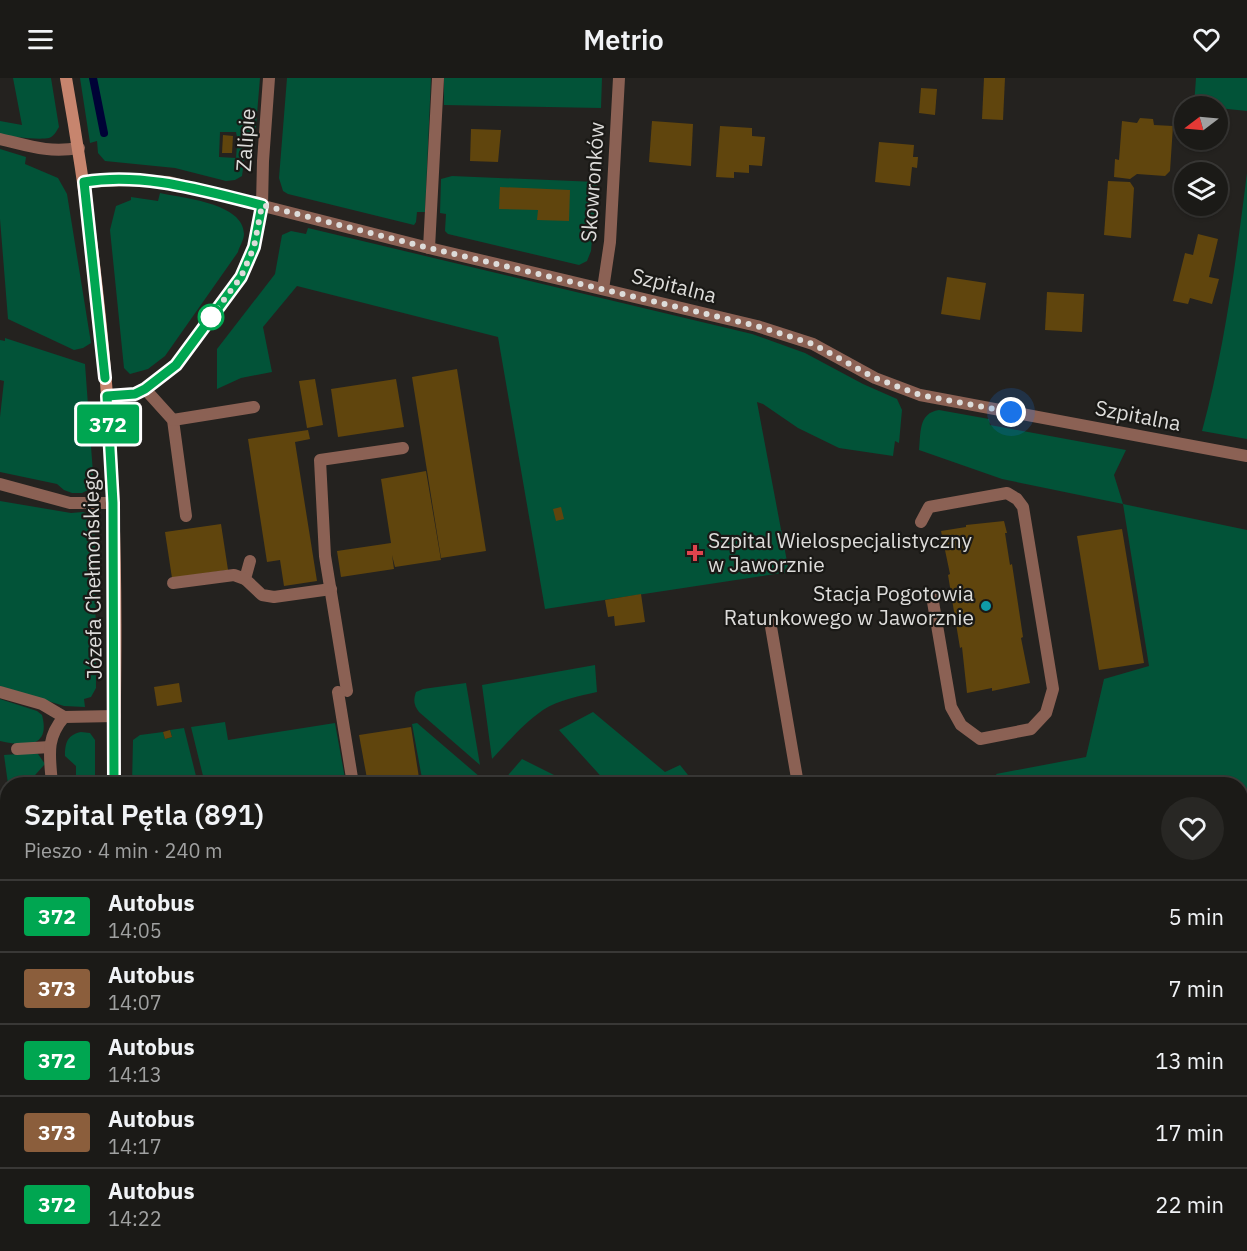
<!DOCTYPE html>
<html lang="pl">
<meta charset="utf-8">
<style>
:root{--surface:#1b1a17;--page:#282724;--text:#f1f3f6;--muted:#a0a1a1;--line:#393836}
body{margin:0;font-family:"IBM Plex Sans",sans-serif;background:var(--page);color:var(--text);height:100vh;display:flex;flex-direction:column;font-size:22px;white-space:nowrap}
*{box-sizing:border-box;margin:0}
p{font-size:20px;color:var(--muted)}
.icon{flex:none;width:33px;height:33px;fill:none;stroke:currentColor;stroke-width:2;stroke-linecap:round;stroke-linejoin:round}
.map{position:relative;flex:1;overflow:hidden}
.side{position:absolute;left:0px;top:699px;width:1248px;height:474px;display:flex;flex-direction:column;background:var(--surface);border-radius:24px 24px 0 0;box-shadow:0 2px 4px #0004,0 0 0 2px var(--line)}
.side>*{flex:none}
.badge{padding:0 12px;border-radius:4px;font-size:21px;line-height:39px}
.needle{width:39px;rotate:254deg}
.buttons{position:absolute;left:1174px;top:18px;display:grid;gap:12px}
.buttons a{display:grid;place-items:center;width:54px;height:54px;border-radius:50%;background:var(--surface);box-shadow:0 2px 4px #0004,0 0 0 2px var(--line);font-size:30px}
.you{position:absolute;width:30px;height:30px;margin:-15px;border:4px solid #fff;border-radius:50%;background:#1a73e8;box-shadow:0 0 0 9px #1a73e833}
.map>.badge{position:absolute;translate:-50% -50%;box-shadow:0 0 0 3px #fff}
.round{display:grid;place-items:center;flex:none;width:63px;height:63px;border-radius:32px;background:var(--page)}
.headline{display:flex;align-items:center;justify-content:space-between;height:102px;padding:0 24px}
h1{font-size:28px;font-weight:600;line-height:45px}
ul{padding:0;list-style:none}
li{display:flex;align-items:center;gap:18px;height:72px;padding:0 24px;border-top:2px solid var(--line)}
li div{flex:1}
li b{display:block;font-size:22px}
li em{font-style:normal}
li .badge{min-width:66px;font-weight:700;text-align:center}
header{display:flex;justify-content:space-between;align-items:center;height:78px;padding:0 24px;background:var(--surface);font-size:27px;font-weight:600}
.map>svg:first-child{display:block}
.green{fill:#025338}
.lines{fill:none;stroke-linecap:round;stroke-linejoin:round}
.stream{stroke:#000236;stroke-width:8}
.building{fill:#60450d}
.lane{stroke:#8b6154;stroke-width:12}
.street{stroke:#8b6154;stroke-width:12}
.secondary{stroke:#c7856e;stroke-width:12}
.line-casing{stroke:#fff;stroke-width:14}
.line{stroke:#00a651;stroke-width:9}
.walk{stroke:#dddcda;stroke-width:6;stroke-dasharray:0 10.8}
.stop-dot{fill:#fff;stroke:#00a651;stroke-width:3}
.health-dot{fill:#e0444e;stroke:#1a1916;stroke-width:2}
.culture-dot{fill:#0f9aa8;stroke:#1a1916;stroke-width:2}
.labels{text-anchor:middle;stroke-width:4.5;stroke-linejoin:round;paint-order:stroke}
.street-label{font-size:21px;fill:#dddcda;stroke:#1a1916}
.poi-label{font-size:21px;fill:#dddcda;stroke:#1a1916;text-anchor:start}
</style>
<header><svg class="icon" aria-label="menu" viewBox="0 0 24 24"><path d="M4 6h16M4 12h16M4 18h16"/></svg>Metrio<svg class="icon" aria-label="heart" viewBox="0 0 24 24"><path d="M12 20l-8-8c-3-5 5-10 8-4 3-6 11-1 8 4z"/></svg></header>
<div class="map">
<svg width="1247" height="1173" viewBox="0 0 1247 1173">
<rect width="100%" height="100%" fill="#24221f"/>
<g class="green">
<path d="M13 0H51L59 49C56 54 54 58 49 60 39 62 10 59 0 56V43L22 47Z"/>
<polygon points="80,0 260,0 255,60 237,59 236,54 220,54 219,79 236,80 237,68 246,69 242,98 235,102 226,103 175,90 105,83 98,75 97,63 90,65"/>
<polygon points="287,0 431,0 425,134 417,134 416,144 414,147 288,116 283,113 279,100"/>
<polygon points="444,0 602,0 601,30 444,27"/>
<polygon points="1196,0 1247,0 1247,33 1218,30 1218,28 1194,28"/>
<polygon points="0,71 26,79 25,86 58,100 67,116 91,265 83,270 74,272 8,241 0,141"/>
<path d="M1247 95V361L1202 353C1225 269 1236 182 1247 95Z"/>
<polygon points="452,98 597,104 591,173 587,183 579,187 448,156 445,153 446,136 440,135 441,101"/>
<path d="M160 115C182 120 244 125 244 156 244 162 239 169 238 174L165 278 148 291 130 296 124 290 110 152 116 128 131 122V119L158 123Z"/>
<polygon points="308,150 752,256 805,275 863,306 897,321 902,332 899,365 895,363 893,378 839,370 798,350 763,326 757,324 789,494 545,531 498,259 297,208 263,249 272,294 241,300 217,311 217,271 275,196 282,157 291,153 306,156"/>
<polygon points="5,260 85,286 94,409 82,415 72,415 64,412 57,406 0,394 0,339 4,303 0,302 0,262 5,263"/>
<path d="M939 332 989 341 990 347 1126 372 1114 397 1123 426 1247 452V801L1241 813 1240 706H1002L996 696 1086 679 1104 601 1149 588 1123 426 1002 401 919 372C921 355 918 335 939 332Z"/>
<polygon points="0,423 71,435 83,434 95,439 96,610 91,619 84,621 85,629 64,628 0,608"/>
<path d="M595 587 597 614C580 618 558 622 543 632 524 645 508 664 492 681L482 607Z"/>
<path d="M466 605 480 687 419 634C414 627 413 623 416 614L423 611Z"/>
<path d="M0 621 37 633 42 637C51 671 24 668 0 663Z"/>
<polygon points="593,634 665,694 680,687 692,702 685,706 593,706 607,705 559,652"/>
<polygon points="225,644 228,662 335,645 346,706 205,706 191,649"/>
<polygon points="417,645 480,699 478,706 423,706 412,646"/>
<polygon points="184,650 198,706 132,706 133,662 140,657 163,654 165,661 172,659 170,652"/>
<path d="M81 654 90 655 95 662V706H76V688L65 678C65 665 67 657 81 654Z"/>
<polygon points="18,676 38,676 45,686 27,706 8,706 4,677"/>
<polygon points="522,681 572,706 503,706 504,702"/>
<polygon points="0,732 7,734 8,820 0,823"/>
<polygon points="1240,948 1247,950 1247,1080 1241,1076"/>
<polygon points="0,1116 7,1118 8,1166 27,1166 27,1173 0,1173"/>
<path d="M1241 1139 1247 1141C1247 1154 1242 1162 1237 1173H1206L1210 1166H1240Z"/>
<polygon points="712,1166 811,1166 814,1173 710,1173"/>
<polygon points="1005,1166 1052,1166 1074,1173 1027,1173"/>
<polygon points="1094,1166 1117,1166 1142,1173 1100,1173"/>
<polygon points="1144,1166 1203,1166 1199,1173 1157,1173"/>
</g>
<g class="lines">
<polyline class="stream" points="93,0 104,55"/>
</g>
<g class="building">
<polygon points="984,0 1005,0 1003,42 982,41"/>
<polygon points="921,10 937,11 935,37 919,35"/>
<polygon points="1140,40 1153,41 1154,47 1173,48 1170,93 1165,98 1137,96 1130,101 1114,99 1115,81 1119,82 1122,43 1137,45"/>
<polygon points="652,43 693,46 691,88 649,84"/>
<polygon points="720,48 752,50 752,58 765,59 762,88 749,87 749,95 734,94 734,100 716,99"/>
<polygon points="471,51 501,52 498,84 470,83"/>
<polygon points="223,57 233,58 232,75 222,75"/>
<polygon points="879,64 914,67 913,79 918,79 917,90 912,89 910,108 875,104"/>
<polygon points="1108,103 1130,104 1134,110 1131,160 1104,157"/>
<polygon points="500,109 570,112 569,143 537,142 538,132 499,131"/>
<polygon points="1198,156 1218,161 1209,199 1219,201 1212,226 1190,220 1188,226 1173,223 1185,175 1193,177"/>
<polygon points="947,199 986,205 980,242 941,236"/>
<polygon points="1047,214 1084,216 1082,254 1045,252"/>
<polygon points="457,291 486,473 441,480 412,299"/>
<polygon points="315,301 323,347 307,350 299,303"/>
<polygon points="396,301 404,349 338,359 331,311"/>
<polygon points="308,352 310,361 295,364 317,503 284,508 280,482 267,484 248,361"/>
<polygon points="426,393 441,482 395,489 392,477 394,491 341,499 337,473 391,465 381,401"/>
<polygon points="561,429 564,441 556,443 553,431"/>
<polygon points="1004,443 1007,455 1005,455 1010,487 1012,486 1023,559 1021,560 1030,605 992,613 992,610 967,615 962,569 960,570 948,497 950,496 941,453 966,449 966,447"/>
<polygon points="221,446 228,492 172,500 165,454"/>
<polygon points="1122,451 1144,585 1099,592 1077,458"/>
<polygon points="641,516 645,544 615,548 614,538 608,539 605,522"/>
<polygon points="179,605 182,624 157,628 154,609"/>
<polygon points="411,649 420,706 368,706 359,657"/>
<polygon points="170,652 172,659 165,661 163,654"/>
<polygon points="1243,929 1247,931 1247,950 1240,948 1240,936"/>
<polygon points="202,1166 249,1166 255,1168 253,1173 217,1173 218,1170"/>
<polygon points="882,1166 920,1166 941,1173 879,1173"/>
</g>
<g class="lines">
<g class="lane">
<path d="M0 61C30 68 48 75 79 70"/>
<polyline points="429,170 438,0"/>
<polyline points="145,311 173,342 186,438"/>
<polyline points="107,318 135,316 145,311 176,287 241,199 254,169 262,127"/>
<polyline points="173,342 254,329"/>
<polyline points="0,406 70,425 113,425"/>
<polyline points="921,444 929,429 1007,415 1017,421 1023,429 1053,611 1046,635 1031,651 980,661 961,647 951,629 932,518"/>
<polyline points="250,483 245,501 262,517 274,519 331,511"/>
<polyline points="173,505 234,497 245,501"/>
<polyline points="770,543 798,706"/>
<polyline points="347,613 325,478 320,382 403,370"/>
<polyline points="0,614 42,626 64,639"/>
<polyline points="338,614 353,706"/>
<polyline points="17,671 50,669"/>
<path d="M52 706C50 679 45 661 64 639L115 638"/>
<polyline points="0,1107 8,1108"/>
<polyline points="964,1166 986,1173"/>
<polyline points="51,1173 51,1166"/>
</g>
<g class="street">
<polyline points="84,104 126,102 169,104 429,170 757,248 813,266 875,300 920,317 1247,378"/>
<polyline points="262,127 263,83 269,0"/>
<polyline points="603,211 610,164 619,0"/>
<polyline points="0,837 8,838"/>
</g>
<g class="secondary">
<path d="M66 0C91 140 108 282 113 425 117 518 115 613 114 706"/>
<polyline points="105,1173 105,1166"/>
</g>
</g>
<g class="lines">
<g class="line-casing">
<path id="line" d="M105 300 84 104C144 94 204 113 262 127L254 169 241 199 176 287 145 311 135 316 107 318 113 425 114 706"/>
</g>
<use href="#line" class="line"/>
<polyline class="walk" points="211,239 241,199 254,169 262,127 429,170 757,248 813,266 875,300 920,317 1011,334"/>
</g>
<circle class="stop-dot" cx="211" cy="239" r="12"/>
<path class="health-dot" d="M692 466h6v6h6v6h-6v6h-6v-6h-6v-6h6z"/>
<circle class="culture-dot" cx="986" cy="528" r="6"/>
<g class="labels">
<g class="street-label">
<text transform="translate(246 62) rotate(-86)" y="7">Zalipie</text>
<text transform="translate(593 104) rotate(-86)" y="7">Skowronków</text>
<text transform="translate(674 208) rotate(14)" y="7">Szpitalna</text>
<text transform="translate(1138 338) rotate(11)" y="7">Szpitalna</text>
<text transform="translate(93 496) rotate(-91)" y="7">Józefa Chełmońskiego</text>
</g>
<g class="poi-label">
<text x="708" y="470">Szpital Wielospecjalistyczny<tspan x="708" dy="24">w Jaworznie</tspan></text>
<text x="974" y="523" text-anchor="end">Stacja Pogotowia<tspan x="974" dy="24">Ratunkowego w Jaworznie</tspan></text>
</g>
</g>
</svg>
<div class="buttons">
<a><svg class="needle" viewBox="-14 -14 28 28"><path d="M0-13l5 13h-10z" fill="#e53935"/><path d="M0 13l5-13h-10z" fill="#a0a1a1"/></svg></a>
<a><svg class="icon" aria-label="layers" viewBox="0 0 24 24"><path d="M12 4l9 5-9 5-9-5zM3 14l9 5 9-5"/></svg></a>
</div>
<div class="you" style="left:1011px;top:334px"></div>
<b class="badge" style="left:108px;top:346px;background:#00a651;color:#fff">372</b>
<section class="side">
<div class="headline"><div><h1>Szpital Pętla (891)</h1><p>Pieszo · 4 min · 240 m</p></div><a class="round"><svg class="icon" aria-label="heart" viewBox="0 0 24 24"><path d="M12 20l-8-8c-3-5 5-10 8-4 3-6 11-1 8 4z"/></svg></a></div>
<ul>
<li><span class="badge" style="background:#00a651;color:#fff">372</span><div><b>Autobus</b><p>14:05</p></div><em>5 min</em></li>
<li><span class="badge" style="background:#8b5e3c;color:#fff">373</span><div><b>Autobus</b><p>14:07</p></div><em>7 min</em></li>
<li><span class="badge" style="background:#00a651;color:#fff">372</span><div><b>Autobus</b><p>14:13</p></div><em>13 min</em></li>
<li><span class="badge" style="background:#8b5e3c;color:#fff">373</span><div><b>Autobus</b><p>14:17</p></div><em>17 min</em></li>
<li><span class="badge" style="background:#00a651;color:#fff">372</span><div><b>Autobus</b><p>14:22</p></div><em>22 min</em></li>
</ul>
</section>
</div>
